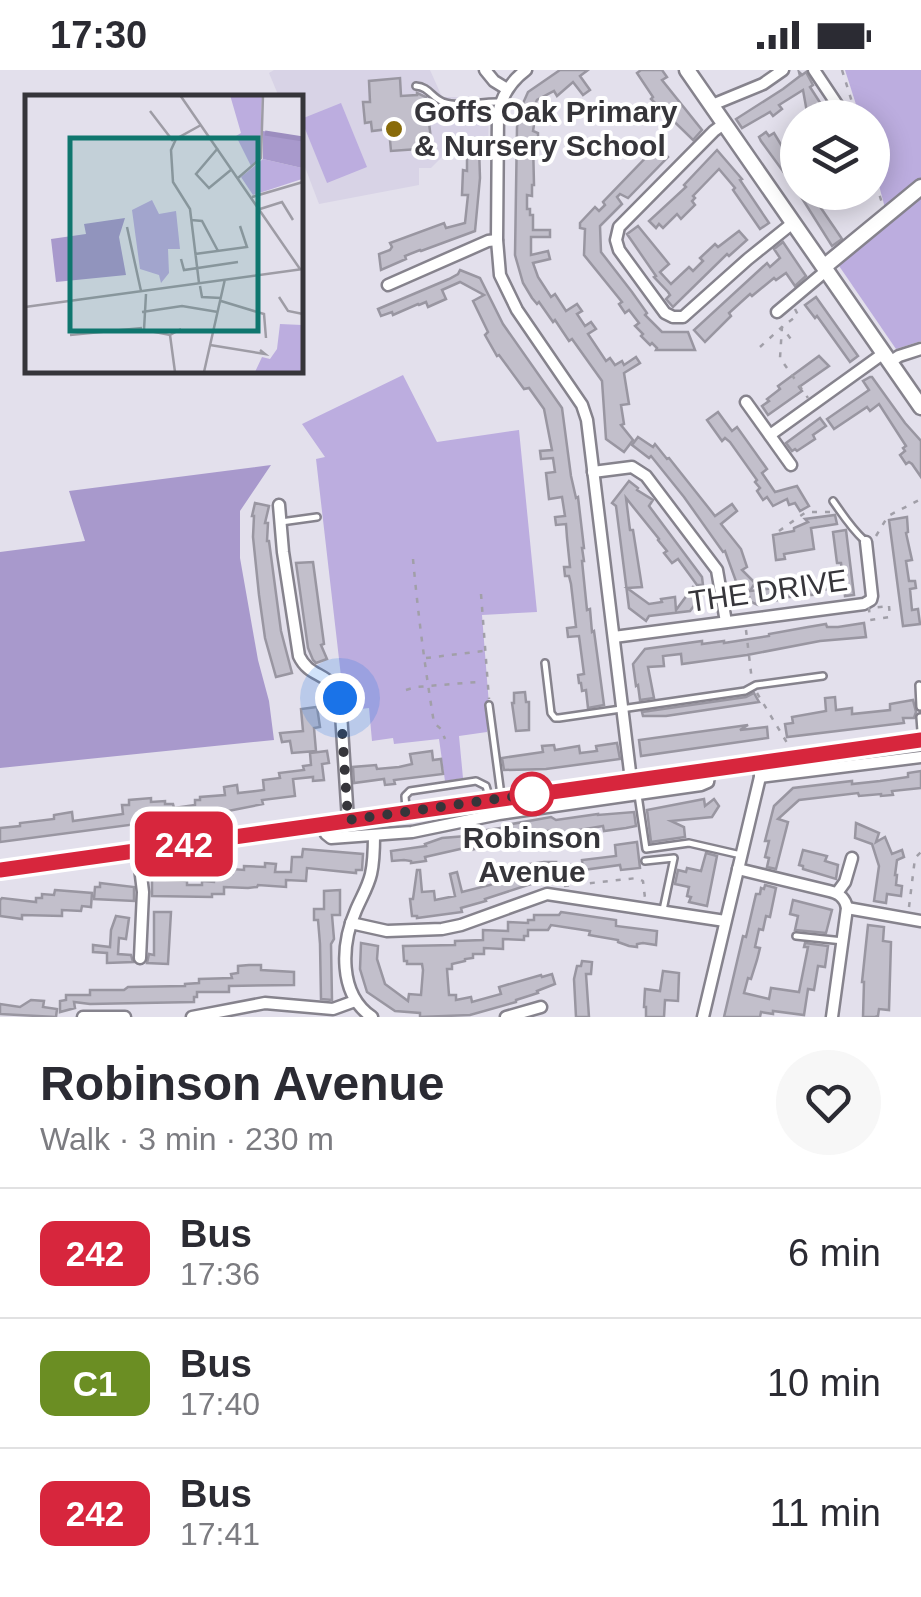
<!DOCTYPE html>
<meta charset="utf-8">
<style>
:root{--surface:#fff;--page:#f7f7f7;--text:#2b2b33;--muted:#7c7c81;--line:#e1e1e2}
body{margin:0;font-family:Helvetica,sans-serif;background:var(--page);color:var(--text);height:100vh;display:flex;flex-direction:column;font-size:38px;white-space:nowrap}
*{box-sizing:border-box;margin:0}
p{font-size:32px;color:var(--muted)}
.icon{flex:none;width:55px;height:55px;fill:none;stroke:currentColor;stroke-width:2;stroke-linecap:round;stroke-linejoin:round}
.map{position:relative;height:947px;overflow:hidden}
.drawer{display:flex;flex-direction:column;background:var(--surface);flex:1}
.drawer>*{flex:none}
.badge{padding:0 20px;border-radius:15px;font-size:35px;line-height:65px}
.tools{position:absolute;left:780px;top:30px;display:grid;gap:20px}
.tools a{display:grid;place-items:center;width:110px;height:110px;border-radius:50%;background:var(--surface);box-shadow:0 5px 25px #0003;font-size:50px}
.you{position:absolute;width:50px;height:50px;margin:-25px;border:8px solid #fff;border-radius:50%;background:#1a73e8;box-shadow:0 0 0 15px #1a73e833}
.map>.badge{position:absolute;translate:-50% -50%;box-shadow:0 0 0 5px #fff}
.round{display:grid;place-items:center;flex:none;width:105px;height:105px;border-radius:52px;background:var(--page)}
.head{display:flex;align-items:center;justify-content:space-between;height:170px;padding:0 40px}
h1{font-size:48px;font-weight:800;line-height:75px}
ul{padding:0;list-style:none}
li{display:flex;align-items:center;gap:30px;height:130px;padding:0 40px;border-top:2px solid var(--line)}
li div{flex:1}
li b{display:block;font-size:38px}
li em{font-style:normal}
li .badge{min-width:110px;font-weight:700;text-align:center}
.status{display:flex;justify-content:space-between;align-items:center;height:70px;padding:0 50px;background:var(--surface);direction:ltr}
.status svg{height:28px;fill:currentColor}
.map>svg:first-child{display:block}
.built{fill:#d8d3e6}
.green{fill:#bcaddf}
.forest{fill:#a899cc}
.building{fill:#c2bfcb;stroke:#9996a1;stroke-width:2.5}
.lines{fill:none;stroke-linecap:round;stroke-linejoin:round}
.lane-casing{stroke:#86838d;stroke-width:10}
.street-casing{stroke:#86838d;stroke-width:15}
.secondary-casing{stroke:#86838d;stroke-width:19}
.path{stroke:#a19fa8;stroke-width:2.5;stroke-dasharray:5 8;stroke-linecap:butt}
.lane{stroke:#fff;stroke-width:5}
.street{stroke:#fff;stroke-width:10}
.secondary{stroke:#fff;stroke-width:14}
.line-casing{stroke:#fff;stroke-width:22}
.line{stroke:#d7263d;stroke-width:15}
.walk{stroke:#36353a;stroke-width:10;stroke-dasharray:0 18}
.poi-dot{fill:#896b0a;stroke:#fff;stroke-width:4}
.stop-dot{fill:#fff;stroke:#d7263d;stroke-width:5}
.labels{text-anchor:middle;stroke-width:8;stroke-linejoin:round;paint-order:stroke}
.poi-label{font-size:30px;font-weight:bold;fill:#36353a;stroke:#fff;text-anchor:start}
.street-label{font-size:30px;fill:#36353a;stroke:#fff}
.stop-label{font-size:30px;font-weight:bold;fill:#36353a;stroke:#fff}
.inset-river{fill:none;stroke:#9c8dbf;stroke-width:5}
.inset-road{fill:none;stroke:#9e9ca5;stroke-width:2.5}
.view{fill:#0f766e;fill-opacity:0.15;stroke:#0f766e;stroke-width:5}
.inset-edge{fill:none;stroke:#36353a;stroke-width:5}
</style>
<div class="status"><b>17:30</b><svg viewBox="0 0 49 12"><path d="M0 12V9h3v3zM5 12V6h3v6zM10 12V3h3v9zM15 12V0h3v12zM26 1h20v11H26zM47 4h2v5h-2z"/></svg></div>
<div class="map">
<svg width="921" height="947" viewBox="0 0 921 947">
<rect width="100%" height="100%" fill="#e3e0ec"/>
<polygon class="built" points="274,0 430,0 442,27 462,27 464,37 483,37 489,42 488,76 453,76 431,98 419,98 419,115 319,134 300,84 300,28 279,27 269,3"/>
<g class="green">
<polygon points="845,0 921,0 921,110 885,138 873,93 872,48 860,47"/>
<polygon points="341,33 367,97 327,113 301,49"/>
<polygon points="921,124 921,271 896,279 837,193"/>
<polygon points="403,305 437,372 519,360 537,542 482,545 489,635 487,662 459,666 463,708 445,711 439,669 394,674 393,668 372,671 369,638 345,641 316,389 325,387 302,354"/>
</g>
<polygon class="forest" points="271,395 240,441 240,488 258,590 269,631 274,670 0,698 0,482 85,471 69,421"/>
<g class="building">
<polygon points="560,0 588,0 580,6 590,20 583,25 573,12 557,26 554,21 537,30 531,44 530,54 534,55 533,61 538,63 538,72 533,72 534,115 532,115 532,126 527,125 527,139 530,139 530,145 533,145 533,160 550,160 550,167 531,167 531,185 548,181 550,189 533,193 538,207 551,227 555,224 566,241 577,234 582,241 577,244 585,256 591,252 596,259 588,264 606,291 610,288 615,295 622,291 624,295 636,287 640,293 624,303 629,334 621,335 624,354 621,355 633,370 624,382 606,369 602,311 572,269 569,271 555,250 553,252 539,232 537,234 532,228 523,213 515,185 517,57 520,40 528,22"/>
<polygon points="641,0 662,0 667,7 662,10 702,60 693,70 651,29 653,27 637,3"/>
<polygon points="799,2 802,5 806,2 813,15 810,17 830,48 808,48 803,20 779,35 782,39 773,46 770,42 742,58 736,49 783,19 800,6"/>
<polygon points="400,8 401,26 417,25 417,23 426,27 432,78 391,81 389,59 372,61 371,52 365,53 363,32 370,32 369,11"/>
<polygon points="766,62 769,66 774,63 792,93 795,91 798,95 798,122 761,71 759,67"/>
<polygon points="657,76 668,87 628,128 620,124 617,127 622,134 600,156 601,182 632,222 647,243 645,245 662,262 688,262 695,280 656,280 657,278 652,273 650,275 641,266 643,264 635,256 639,253 629,240 625,243 619,234 622,232 584,185 585,159 580,158 580,153 595,137 599,141 605,135 603,132"/>
<polygon points="467,77 479,77 480,108 475,161 421,181 420,180 405,186 406,189 381,200 379,184 390,180 392,177 390,173 444,153 446,158 465,153 468,125 462,125 463,100 467,101"/>
<polygon points="717,80 742,109 740,110 769,153 760,159 733,120 735,118 719,99 693,126 695,128 692,131 695,135 681,149 677,144 663,158 659,154 656,158 649,151 686,117 684,115"/>
<polygon points="798,122 810,122 838,163 842,169 832,176"/>
<polygon points="638,156 669,194 660,202 671,214 689,197 693,201 703,191 700,188 715,174 718,177 739,161 747,170 729,186 727,184 673,237 666,229 670,225 668,222 654,207 656,206 627,164"/>
<polygon points="783,172 806,206 795,216 786,203 776,210 774,208 752,226 750,224 729,243 731,246 705,272 694,260 767,193 770,197 780,188 774,179"/>
<polygon points="460,200 480,208 503,254 562,338 571,406 576,428 578,427 584,478 582,478 584,491 582,491 587,540 590,539 592,562 594,561 604,635 588,638 586,620 582,621 581,613 579,613 578,605 584,604 579,566 568,567 567,558 576,557 571,514 569,506 565,506 564,497 570,497 567,468 566,454 556,455 555,447 565,446 562,427 549,429 546,403 555,402 553,388 541,389 540,381 552,380 544,339 529,318 524,319 499,285 497,286 485,265 488,262 473,231 484,225 460,212 442,220 446,229 428,237 426,232 419,235 418,234 393,245 392,242 381,246 378,239 449,209 458,204"/>
<polygon points="816,227 858,286 850,292 817,246 815,248 805,235"/>
<polygon points="819,286 829,296 799,317 802,321 768,345 762,336 769,331 767,329 780,319 778,316"/>
<polygon points="870,307 872,307 905,353 921,371 921,407 912,394 909,392 906,394 900,385 905,381 903,378 906,376 879,334 870,341 867,337 834,359 827,349 869,320 863,311"/>
<polygon points="718,342 732,361 737,357 767,399 762,403 775,422 797,416 809,436 800,441 795,433 789,435 787,429 773,436 767,427 763,430 757,421 760,418 755,412 757,410 730,372 725,368 722,371 707,350"/>
<polygon points="820,348 826,356 813,365 815,369 797,381 795,379 792,381 786,373"/>
<polygon points="638,367 653,377 655,374 667,389 669,388 715,446 732,434 737,441 721,454 741,479 747,497 742,500 755,513 750,521 776,518 775,510 798,507 799,513 843,509 841,493 837,493 833,462 846,460 854,525 845,526 844,517 821,520 821,524 779,528 779,530 766,531 766,534 758,535 751,532 747,529 749,527 735,517 737,514 725,481 723,482 684,427 651,386 649,388 632,375"/>
<polygon points="629,411 638,418 637,420 653,430 649,436 702,507 703,515 697,515 678,489 672,493 664,483 667,481 658,470 659,469 626,428 630,460 633,460 642,517 627,518 649,534 662,532 661,529 675,527 676,540 693,517 703,524 690,541 649,546 646,551 629,538 616,436 612,433"/>
<polygon points="255,433 269,436 265,453 268,453 267,471 269,471 281,561 292,603 276,607 265,568 259,525 253,467 254,446 252,446"/>
<polygon points="835,445 837,454 811,458 814,479 784,484 785,489 776,490 773,465 794,461 794,458 808,452 805,449"/>
<polygon points="907,447 908,462 906,463 912,490 906,491 909,511 915,511 916,518 910,519 912,540 918,539 920,554 903,556 889,450"/>
<polygon points="313,492 324,574 321,575 327,589 316,593 313,590 308,578 296,493"/>
<polygon points="864,553 866,567 820,571 747,585 682,594 681,584 663,586 664,596 648,597 654,628 640,630 638,615 636,616 633,594 645,579 702,571 702,574 724,571 724,573 769,566 769,564 808,557 826,554 827,557 838,557"/>
<polygon points="525,622 526,632 529,632 529,660 516,661 512,633 514,633 514,623"/>
<polygon points="754,623 759,632 666,646 643,646 642,642 746,627"/>
<polygon points="835,627 836,640 852,638 852,644 890,640 890,634 913,630 916,642 914,648 903,648 904,653 787,667 785,654 793,653 792,647 826,641 825,628"/>
<polygon points="317,637 320,657 314,658 316,681 292,683 290,671 282,672 280,663 303,661 301,639"/>
<polygon points="748,655 740,660 767,657 768,668 641,686 639,670"/>
<polygon points="617,673 620,689 546,699 504,700 502,688 543,682 542,676 554,675 555,680 579,676 580,683 597,681 596,676"/>
<polygon points="327,681 329,693 322,694 324,710 313,711 313,707 293,709 295,726 262,730 263,734 223,742 153,749 137,752 137,754 0,772 0,758 20,756 20,753 54,749 54,745 72,742 73,751 123,744 122,735 129,735 129,730 151,728 151,732 165,731 165,734 173,734 174,738 195,735 195,730 200,730 200,727 225,725 224,717 237,715 238,723 264,720 263,710 280,708 279,703 304,700 303,696 311,695 310,683"/>
<polygon points="432,681 433,690 441,689 443,704 394,710 395,714 385,715 384,709 354,713 353,697 376,695 377,699 399,697 412,694 410,684"/>
<polygon points="921,701 921,718 892,721 893,725 881,726 881,724 859,726 858,723 799,730 778,749 788,752 776,799 767,797 769,788 765,787 769,771 765,771 774,736 793,718 852,711 852,714 880,711 908,707 908,703"/>
<polygon points="704,729 705,736 714,729 719,736 712,747 671,751 684,757 685,767 651,772 647,740"/>
<polygon points="634,742 636,756 626,758 604,761 603,756 557,764 557,760 530,763 530,766 509,772 508,768 489,771 490,776 470,780 469,777 425,787 426,791 411,793 411,791 404,790 392,791 391,781 426,776 425,774 442,768 478,765 478,763 487,760 507,757 506,755 551,747 556,750 598,744 598,745"/>
<polygon points="856,753 879,763 876,772 885,767 892,784 902,780 904,787 897,790 895,805 897,805 896,815 902,816 901,826 887,824 886,833 874,831 879,796 872,774 855,768"/>
<polygon points="637,772 640,798 621,800 620,795 583,800 582,790 616,786 615,775"/>
<polygon points="303,779 363,784 362,800 356,800 356,803 307,798 306,811 286,810 286,817 258,815 257,817 248,818 224,817 224,824 212,824 212,827 152,826 152,809 187,811 187,815 202,815 202,811 214,812 215,803 232,804 232,799 244,800 244,796 265,797 265,793 276,794 275,802 291,802 292,787 302,787"/>
<polygon points="803,780 827,786 825,791 838,795 836,809 803,799 803,796 799,795"/>
<polygon points="706,783 717,786 707,836 689,832 691,827 687,826 689,817 675,814 678,800 686,802 687,798 701,801"/>
<polygon points="544,792 556,792 555,797 579,794 580,805 531,809 531,814 485,829 486,831 461,838 462,842 417,848 417,846 412,846 410,829 413,829 417,800 420,800 422,822 434,821 435,830 455,826 450,804 457,802 462,822 506,811 505,809 518,806 516,801 531,797 530,794"/>
<polygon points="100,813 134,817 134,831 94,829 95,817 100,817"/>
<polygon points="765,815 776,818 770,847 766,846 763,860 759,859 755,877 760,878 757,890 751,909 748,908 744,923 769,929 771,918 799,922 808,877 804,877 805,873 828,876 825,897 818,896 814,920 808,919 804,945 773,941 773,944 761,942 760,947 724,947 743,866 746,867 756,824 760,824 761,818 764,819"/>
<polygon points="55,820 92,823 91,837 82,836 81,841 62,840 62,846 22,845 22,849 0,846 0,830 2,828 36,832 36,828 42,828 42,824 54,825"/>
<polygon points="340,820 340,845 332,845 334,869 331,874 332,930 321,929 320,874 318,850 314,850 314,839 324,839 324,821"/>
<polygon points="793,830 832,840 826,863 795,860 798,846 790,844"/>
<polygon points="154,842 171,842 168,894 147,893 149,884 154,885"/>
<polygon points="561,842 616,850 616,856 657,861 656,875 643,873 637,874 637,877 629,876 618,872 618,870 589,865 590,861 551,855 548,860 528,860 528,866 524,866 524,870 503,869 503,879 484,878 484,884 473,884 473,888 465,889 465,891 452,894 452,899 447,899 449,925 456,925 456,930 471,927 472,932 501,924 499,917 541,905 542,907 552,904 555,914 537,921 538,923 516,930 516,932 470,945 420,947 420,943 395,941 367,922 360,899 361,873 378,876 377,889 385,914 408,931 409,924 421,925 423,900 422,894 407,894 407,891 404,891 403,876 455,875 455,871 483,870 483,860 508,861 508,852 528,853 528,850 534,850 534,845 559,845"/>
<polygon points="116,846 129,848 126,869 119,868 118,884 131,885 133,892 107,893 107,883 93,882 93,875 110,877 111,860"/>
<polygon points="868,855 884,857 883,871 891,872 889,940 879,939 878,946 875,947 863,947 864,912 862,912"/>
<polygon points="582,891 592,892 591,904 586,904 589,947 576,947 574,909 577,896 581,896"/>
<polygon points="249,895 261,895 261,900 294,902 294,915 229,916 229,922 197,922 197,927 194,927 194,932 90,934 74,932 75,938 60,942 60,931 66,930 66,925 90,925 90,920 124,920 128,917 185,916 185,914 199,913 199,909 232,908 231,904 238,903 238,896"/>
<polygon points="663,901 679,903 678,931 665,930 664,947 646,947 646,937 644,937 645,919 660,921"/>
<polygon points="31,930 44,931 43,937 57,939 56,947 0,944 0,934 20,937"/>
</g>
<g class="lines">
<g class="lane-casing">
<g id="lane">
<path d="M416 16C429 17 431 27 443 32 460 38 482 31 500 32"/>
<path d="M833 431C843 445 851 458 864 470"/>
<polyline points="281,452 317,447"/>
<polyline points="545,593 551,643 555,648 559,648 745,621 756,615 823,606"/>
<polyline points="919,615 920,637"/>
<polyline points="489,635 501,725"/>
<polyline points="920,647 921,661"/>
<polyline points="638,725 646,779 689,773 741,785"/>
<polyline points="406,739 405,726 410,721 476,711 486,716 489,726"/>
<polyline points="645,791 674,788 663,840"/>
<polyline points="796,866 843,871"/>
</g>
</g>
<g class="street-casing">
<g id="street">
<polyline points="485,0 494,11 507,19"/>
<path d="M526 0C511 11 502 25 498 43L497 170 500 205 517 240 582 335 587 350 631 710"/>
<polyline points="814,0 846,48"/>
<polyline points="712,35 763,14 783,0"/>
<polyline points="725,53 714,61 619,157 616,170 619,180 665,243 673,247 683,247 748,189 794,152"/>
<polyline points="388,215 488,171 497,170"/>
<polyline points="777,242 827,200"/>
<polyline points="890,292 899,286 921,279"/>
<polyline points="746,332 791,395"/>
<polyline points="770,365 884,283"/>
<polyline points="593,402 632,397 646,406 717,500 726,552"/>
<path d="M279 435 283 482 299 586C310 609 330 601 340 628L348 750"/>
<polyline points="614,567 864,534 871,530 872,526 866,472"/>
<polyline points="760,707 921,687"/>
<polyline points="323,754 326,764 331,768 412,762 499,744 701,715 708,712 710,699"/>
<polyline points="138,781 143,822 140,888"/>
<path d="M738 799 829 821C838 823 845 827 847 838L832 947"/>
<polyline points="837,823 845,812 852,788"/>
<polyline points="847,838 921,851"/>
<polyline points="351,853 387,861 442,859 461,855 547,824 725,851"/>
<polyline points="83,947 125,947"/>
<polyline points="192,947 265,933 333,939 355,931"/>
<path d="M372 947C338 924 341 874 356 840 361 828 368 817 371 804 374 791 374 778 374 765"/>
<polyline points="506,947 541,937"/>
<polyline points="703,947 760,707 760,693"/>
</g>
</g>
<g class="secondary-casing">
<g id="secondary">
<polyline points="687,0 921,337"/>
<polyline points="825,196 921,117"/>
<polyline points="0,800 921,670"/>
</g>
</g>
<g class="path">
<polyline points="842,0 857,48"/>
<polyline points="872,101 882,133"/>
<polyline points="795,239 798,245 782,257 780,288 808,328"/>
<polyline points="760,277 782,257 793,272"/>
<polyline points="779,461 806,442 831,442"/>
<polyline points="876,466 888,446 921,429"/>
<path d="M413 489C418 544 425 598 434 653L441 659 445 669"/>
<polyline points="481,524 489,629"/>
<polygon points="889,536 890,547 870,550 869,538"/>
<polyline points="746,560 752,611"/>
<polyline points="426,588 483,581"/>
<polyline points="406,620 416,617 477,612"/>
<polyline points="757,623 789,676"/>
<polyline points="564,816 637,808 643,811 645,828"/>
<polyline points="909,837 915,788 921,782"/>
</g>
<use href="#lane" class="lane"/>
<use href="#street" class="street"/>
<use href="#secondary" class="secondary"/>
</g>
<g class="lines">
<g class="line-casing">
<polyline id="line" points="0,800 921,670"/>
</g>
<use href="#line" class="line"/>
<polyline class="walk" points="340,628 348,750 532,724"/>
</g>
<circle class="poi-dot" cx="394" cy="59" r="10"/>
<circle class="stop-dot" cx="532" cy="724" r="20"/>
<g class="labels">
<g class="poi-label">
<text x="414" y="52">Goffs Oak Primary<tspan x="414" dy="34">&amp; Nursery School</tspan></text>
</g>
<g class="street-label">
<text transform="translate(768 521) rotate(-8)" y="10">THE DRIVE</text>
</g>
<g class="stop-label">
<text x="532" y="778">Robinson<tspan x="532" dy="34">Avenue</tspan></text>
</g>
</g>
<g transform="translate(25 25)">
<rect width="278" height="278" fill="#e3e0ec"/>
<path d="M205 0H237L235 64 226 71 211 41 216 38ZM238 64 277 73V84L228 100 216 82ZM127 105 134 119 151 116 155 154H143L144 178 136 188 134 180 115 174 107 115ZM255 229 277 230V277H230L237 262 245 264 252 254Z" fill="#bcaddf"/>
<path d="M238 36 277 42V73L238 64ZM100 123 94 142 101 180 31 187 26 144 61 139 59 129Z" fill="#a899cc"/>
<path class="inset-river" d="M240 38 278 44"/>
<path class="inset-road" d="M155 0 275 174M125 16 148 46M193 53 171 79 184 93 207 74M213 83 236 63 238 0M227 102 278 87M235 114 257 107 268 125M166 125 177 126 193 156M102 132 116 196M170 159 222 152 215 131M156 164 159 175 213 167M174 188 165 114 148 87 146 55 151 44 176 30M175 191 177 202 196 203M121 199 119 235 145 240 156 234M254 202 263 216 278 219M196 206 239 219 241 243M0 212 278 174M117 217 157 211 193 217M45 240 117 233M145 240 150 277M185 250 240 259 235 255M179 277 200 184"/>
<path class="view" d="M45 43H233V236H45Z"/>
<rect width="278" height="278" class="inset-edge"/>
</g>
</svg>
<div class="tools">
<a><svg class="icon" aria-label="layers" viewBox="0 0 24 24"><path d="M12 4l9 5-9 5-9-5zM3 14l9 5 9-5"/></svg></a>
</div>
<div class="you" style="left:340px;top:628px"></div>
<b class="badge" style="left:184px;top:774px;background:#d7263d;color:#fff">242</b>
</div>
<section class="drawer">
<div class="head"><div><h1>Robinson Avenue</h1><p>Walk · 3 min · 230 m</p></div><a class="round"><svg class="icon" aria-label="heart" viewBox="0 0 24 24"><path d="M12 20l-8-8c-3-5 5-10 8-4 3-6 11-1 8 4z"/></svg></a></div>
<ul>
<li><span class="badge" style="background:#d7263d;color:#fff">242</span><div><b>Bus</b><p>17:36</p></div><em>6 min</em></li>
<li><span class="badge" style="background:#6b8e23;color:#fff">C1</span><div><b>Bus</b><p>17:40</p></div><em>10 min</em></li>
<li><span class="badge" style="background:#d7263d;color:#fff">242</span><div><b>Bus</b><p>17:41</p></div><em>11 min</em></li>
</ul>
</section>
